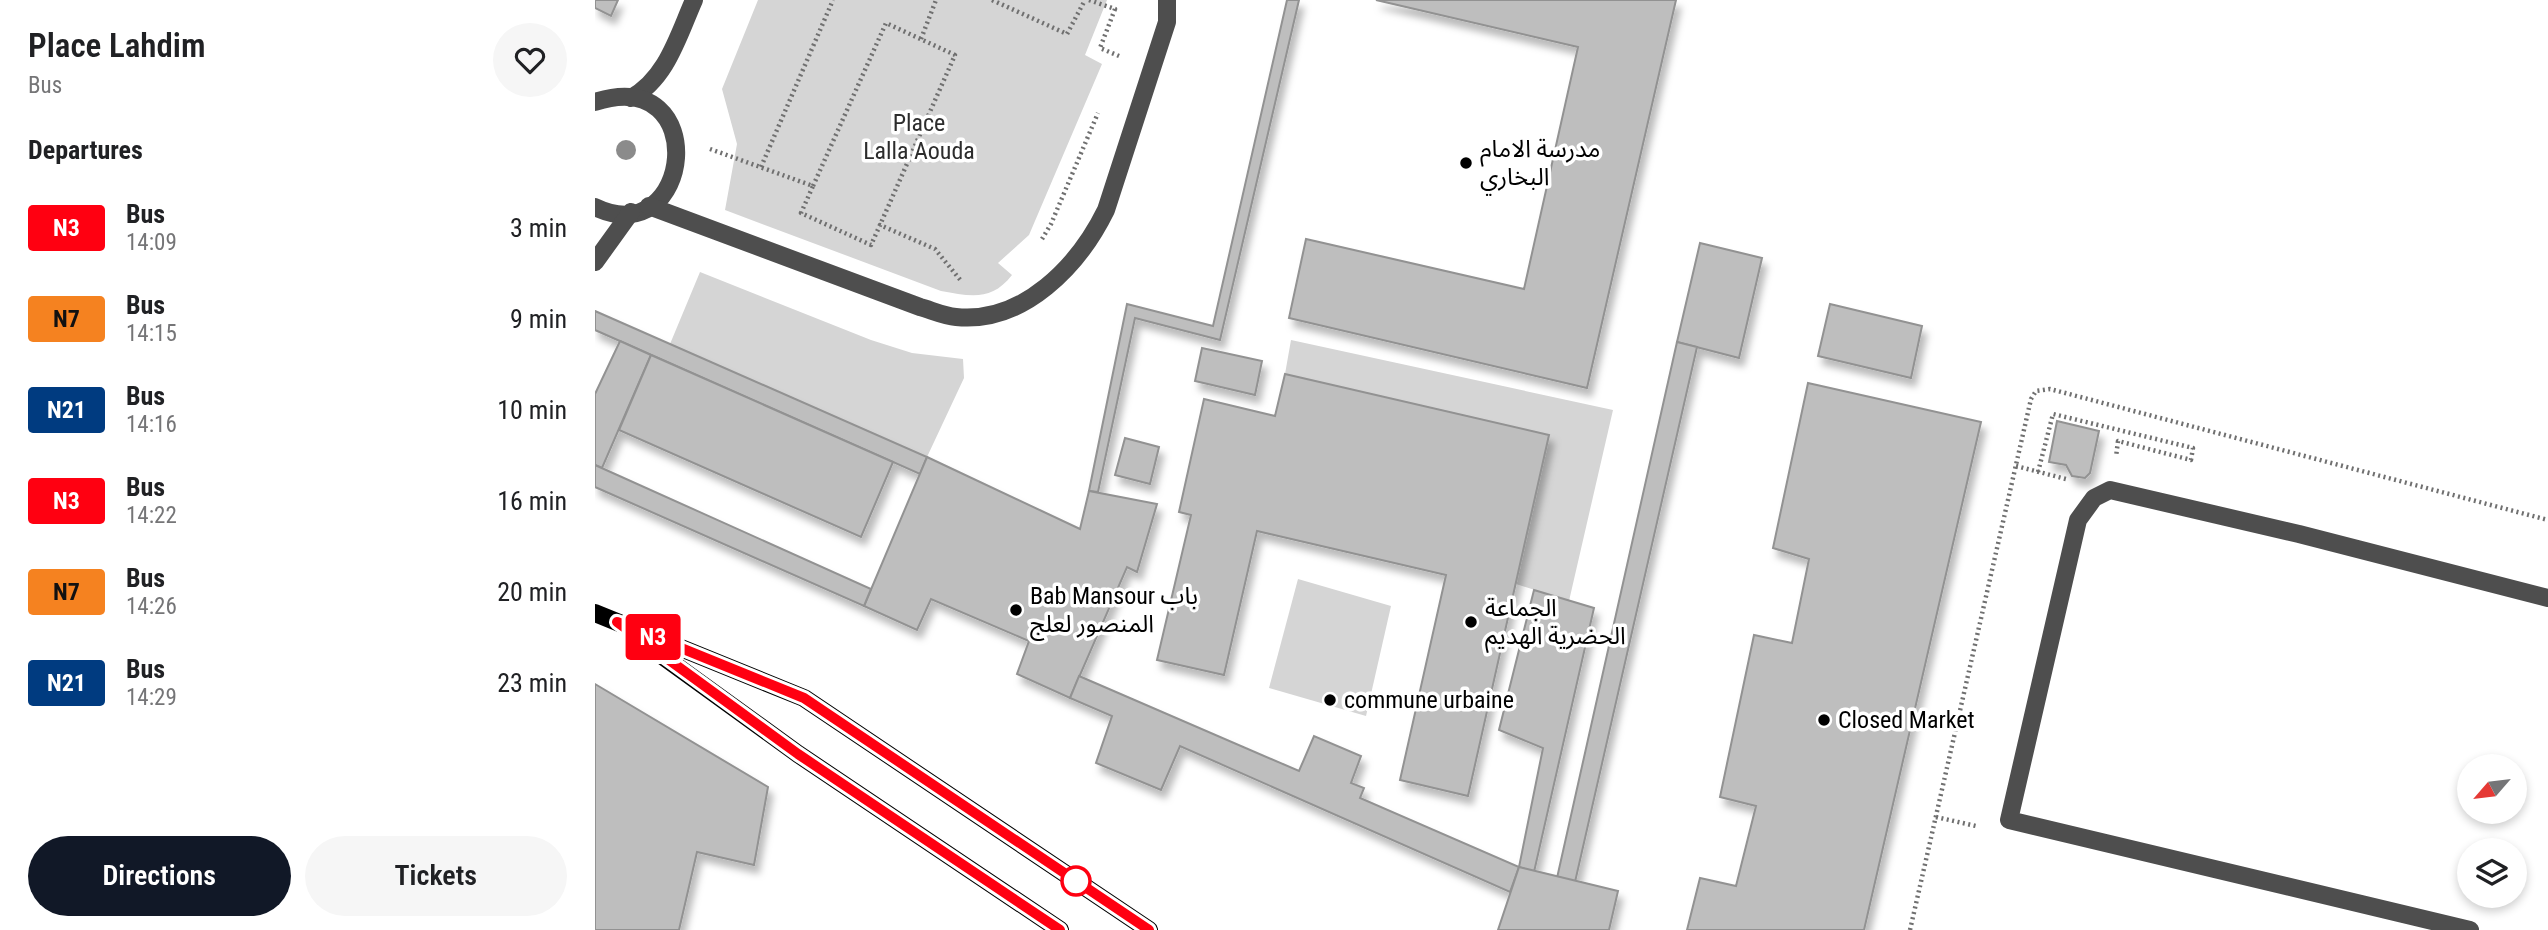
<!DOCTYPE html>
<meta charset="utf-8">
<style>
:root{--surface:#fff;--page:#f6f6f6;--text:#202124;--muted:#757577;--accent:#111827}
body{margin:0;font-family:"Roboto Condensed","Noto Sans Arabic",sans-serif;background:var(--page);color:var(--text);height:100vh;display:flex;flex-direction:column;font-size:26px;white-space:nowrap}
*{box-sizing:border-box;margin:0}
p{font-size:23px;color:var(--muted)}
.icon{flex:none;width:38px;height:38px;fill:none;stroke:currentColor;stroke-width:2;stroke-linecap:round;stroke-linejoin:round}
.map{position:relative;flex:1;overflow:hidden}
.details{display:flex;flex-direction:column;background:var(--surface);width:595px}
.details>*{flex:none}
.badge{padding:0 14px;border-radius:5px;font-size:24px;line-height:46px}
.needle{width:46px;rotate:242deg}
.fabs{position:absolute;left:1862px;top:754px;display:grid;gap:14px}
.fabs a{display:grid;place-items:center;width:70px;height:70px;border-radius:50%;background:var(--surface);box-shadow:0 4px 10px #0003;font-size:35px}
.map>.badge{position:absolute;translate:-50% -50%;box-shadow:0 0 0 4px #fff}
h2{padding:0 28px;font-size:26px;line-height:63px}
.round{display:grid;place-items:center;flex:none;width:74px;height:74px;border-radius:37px;background:var(--page)}
.headline{display:flex;align-items:center;justify-content:space-between;height:119px;padding:0 28px}
h1{font-size:33px;font-weight:600;line-height:52px}
.action{display:flex;gap:14px;margin-top:auto;padding:14px 28px}
.action a{flex:1;height:80px;border-radius:42px;background:var(--accent);color:#fff;font-size:28px;font-weight:600;line-height:80px;text-align:center}
.action a+a{background:var(--page);color:var(--text)}
ul{padding:0;list-style:none}
li{display:flex;align-items:center;gap:21px;height:91px;padding:0 28px}
li div{flex:1}
li b{display:block;font-size:26px}
li em{font-style:normal}
li .badge{min-width:77px;font-weight:700;text-align:center}
main{display:flex;flex:1;min-height:0}
.map>svg:first-child{display:block}
.green{fill:#d5d5d5}
.building{fill:#bebebe;stroke:#929292;stroke-width:2;filter:url(#shadow)}
.lines{fill:none;stroke-linecap:round;stroke-linejoin:round}
.path{stroke:#707070;stroke-width:4.5;stroke-dasharray:2 3.5;stroke-linecap:butt}
.minor{stroke:#4e4e4e;stroke-width:18}
.major{stroke:#000;stroke-width:18}
.tree{fill:#8b8b8b}
.line-casing{stroke:#fff;stroke-width:16}
.line{stroke:#f01;stroke-width:10}
.poi-dot{fill:#000;stroke:#fff;stroke-width:2.5}
.stop-dot{fill:#fff;stroke:#f01;stroke-width:3.5}
.labels{text-anchor:middle;stroke-width:7;stroke-linejoin:round;paint-order:stroke}
.park-label{font-size:24px;fill:#2c2c2c;stroke:#fff}
.poi-label{font-size:24px;fill:#000;stroke:#fff;text-anchor:start}
</style>
<main>
<section class="details">
<div class="headline"><div><h1>Place Lahdim</h1><p>Bus</p></div><a class="round"><svg class="icon" aria-label="heart" viewBox="0 0 24 24"><path d="M12 20l-8-8c-3-5 5-10 8-4 3-6 11-1 8 4z"/></svg></a></div>
<h2>Departures</h2>
<ul>
<li><span class="badge" style="background:#f01;color:#fff">N3</span><div><b>Bus</b><p>14:09</p></div><em>3 min</em></li>
<li><span class="badge" style="background:#f58220;color:#111">N7</span><div><b>Bus</b><p>14:15</p></div><em>9 min</em></li>
<li><span class="badge" style="background:#003b80;color:#fff">N21</span><div><b>Bus</b><p>14:16</p></div><em>10 min</em></li>
<li><span class="badge" style="background:#f01;color:#fff">N3</span><div><b>Bus</b><p>14:22</p></div><em>16 min</em></li>
<li><span class="badge" style="background:#f58220;color:#111">N7</span><div><b>Bus</b><p>14:26</p></div><em>20 min</em></li>
<li><span class="badge" style="background:#003b80;color:#fff">N21</span><div><b>Bus</b><p>14:29</p></div><em>23 min</em></li>
</ul>
<div class="action"><a>Directions</a><a>Tickets</a></div>
</section>
<div class="map">
<svg width="1953" height="930" viewBox="0 0 1953 930">
<defs>
<filter id="shadow"><feDropShadow dx="4.5" dy="8" stdDeviation="3.5" flood-color="#0004"/></filter>
</defs>
<rect width="100%" height="100%" fill="#fff"/>
<g class="green">
<path d="M163 0H512L490 55 507 64 434 235 403 263 417 275C396 302 375 296 346 291L130 210 142 144 127 89Z"/>
<polygon points="105,272 276,340 317,353 368,359 369,378 332,457 75,344"/>
<polygon points="696,340 1018,410 974,601 921,584 954,435 690,374"/>
<polygon points="703,579 796,606 771,716 674,688"/>
</g>
<g class="building">
<polygon points="0,0 23,0 16,16 0,8"/>
<polygon points="692,0 704,0 625,340 540,318 503,492 494,491 532,304 618,326"/>
<polygon points="781,0 1081,0 992,388 694,318 711,239 929,289 983,47"/>
<polygon points="1105,243 1167,258 1144,358 1082,342"/>
<polygon points="1235,304 1327,326 1316,378 1223,356"/>
<polygon points="0,311 332,457 325,474 0,330"/>
<polygon points="25,341 56,355 7,468 0,465 0,394"/>
<polygon points="1082,342 1102,347 980,882 962,878"/>
<polygon points="607,348 667,361 660,395 600,381"/>
<polygon points="56,355 298,462 266,537 24,430"/>
<polygon points="690,374 954,435 873,796 805,780 851,575 662,531 629,675 562,660 596,515 584,512 609,399 680,416"/>
<polygon points="1213,383 1386,422 1269,930 1092,930 1105,878 1141,886 1161,806 1125,797 1159,635 1197,643 1214,559 1178,548"/>
<polygon points="1462,421 1504,431 1495,473 1490,478 1477,476 1471,465 1454,462"/>
<polygon points="530,438 564,447 555,484 520,475"/>
<polygon points="332,457 485,529 494,491 562,504 542,572 532,567 475,698 422,674 434,641 336,599 322,630 269,606"/>
<polygon points="0,465 276,589 269,606 0,487"/>
<polygon points="939,590 999,608 939,872 924,867 948,748 904,730"/>
<polygon points="484,676 704,771 719,736 766,756 756,783 769,788 765,798 924,867 915,892 585,746 566,790 501,763 517,716 475,698"/>
<polygon points="0,684 173,787 159,865 102,852 84,930 0,930"/>
<polygon points="924,867 1023,891 1014,930 903,930"/>
</g>
<g class="lines">
<g class="path">
<polyline points="397,0 472,34 490,0"/>
<polyline points="494,0 520,9 505,48 524,56"/>
<polyline points="326,39 341,0"/>
<polyline points="115,149 218,186 206,213 276,245 285,225 340,249 367,282"/>
<polyline points="166,167 238,0"/>
<polyline points="218,186 291,23 360,55 285,225"/>
<polyline points="447,239 456,224 503,113"/>
<polyline points="1421,466 1471,479"/>
<polyline points="1443,472 1458,414 1598,448 1596,460 1523,441 1521,457"/>
<polyline points="1341,817 1381,826"/>
<polyline points="1315,930 1436,399 1441,391 1455,389 1953,520"/>
</g>
<g class="minor">
<path d="M36 98C72 78 83 36 99 0"/>
<path d="M0 102C118 64 98 254 0 207"/>
<path d="M54 206 325 307C336 310 349 316 361 317 429 324 484 265 511 210L572 22V0"/>
<polyline points="0,262 36,212"/>
<polyline points="1875,930 1414,820 1483,520 1499,498 1515,490 1704,534 1953,598"/>
</g>
<g class="major">
<polyline points="0,613 209,698 554,930"/>
<polyline points="44,639 203,754 465,930"/>
</g>
</g>
<circle class="tree" cx="31" cy="150" r="10"/>
<g class="lines">
<g class="line-casing">
<polyline id="line" points="465,930 203,754 22,622 209,698 554,930"/>
</g>
<use href="#line" class="line"/>
</g>
<g class="poi-dot">
<circle cx="871" cy="163" r="7"/>
<circle cx="421" cy="610" r="7"/>
<circle cx="876" cy="622" r="7"/>
<circle cx="735" cy="700" r="7"/>
<circle cx="1229" cy="720" r="7"/>
</g>
<circle class="stop-dot" cx="481" cy="881" r="14"/>
<g class="labels">
<g class="park-label">
<text x="324" y="131">Place<tspan x="324" dy="28">Lalla Aouda</tspan></text>
</g>
<g class="poi-label">
<text x="885" y="157">مدرسة الامام<tspan x="885" dy="28">البخاري</tspan></text>
<text x="435" y="604">Bab Mansour باب<tspan x="435" dy="28">المنصور لعلج</tspan></text>
<text x="890" y="616">الجماعة<tspan x="890" dy="28">الحضرية الهديم</tspan></text>
<text x="749" y="708">commune urbaine</text>
<text x="1243" y="728">Closed Market</text>
</g>
</g>
</svg>
<div class="fabs">
<a><svg class="needle" viewBox="-14 -14 28 28"><path d="M0-13l5 13h-10z" fill="#e53935"/><path d="M0 13l5-13h-10z" fill="#757577"/></svg></a>
<a><svg class="icon" aria-label="layers" viewBox="0 0 24 24"><path d="M12 4l9 5-9 5-9-5zM3 14l9 5 9-5"/></svg></a>
</div>
<b class="badge" style="left:58px;top:637px;background:#f01;color:#fff">N3</b>
</div>
</main>
